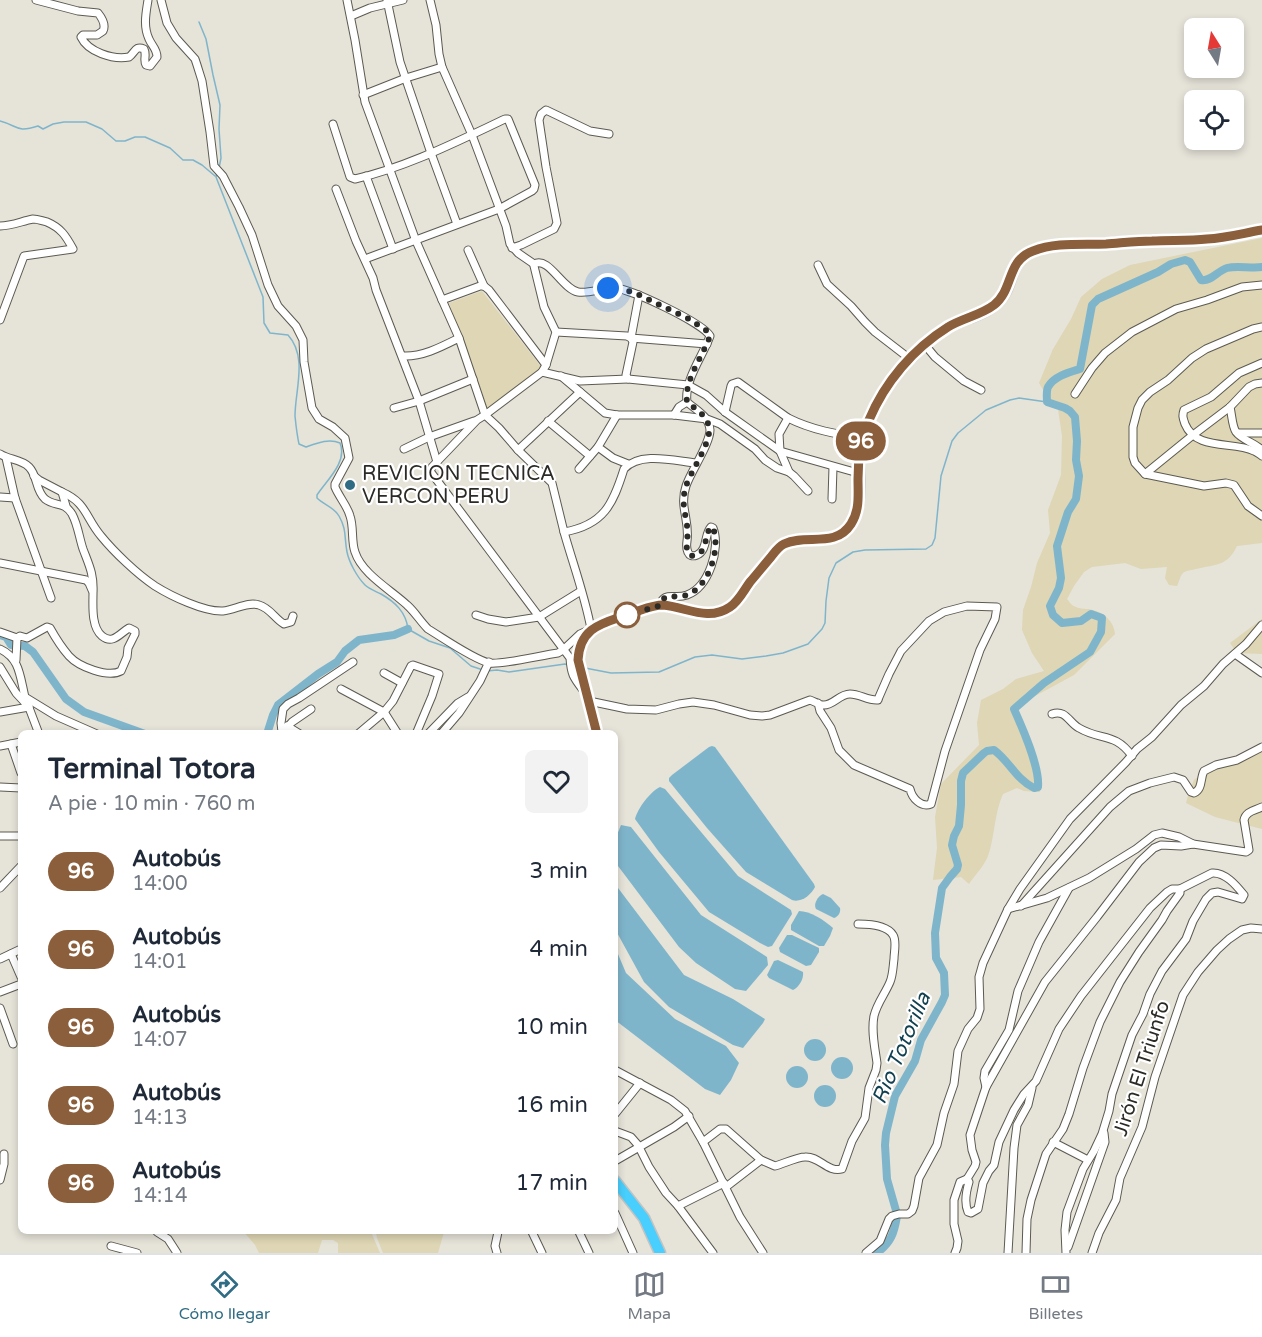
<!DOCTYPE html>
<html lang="es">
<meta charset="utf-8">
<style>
:root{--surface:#fff;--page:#f2f2f3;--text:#1f2937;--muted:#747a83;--line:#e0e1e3;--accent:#306d84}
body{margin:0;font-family:"Varela Round",sans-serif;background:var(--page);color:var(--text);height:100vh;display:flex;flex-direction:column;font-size:22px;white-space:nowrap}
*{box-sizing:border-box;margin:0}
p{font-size:20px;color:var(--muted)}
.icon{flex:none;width:33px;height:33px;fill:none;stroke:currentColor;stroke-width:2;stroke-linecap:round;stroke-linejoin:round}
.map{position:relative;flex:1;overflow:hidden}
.panel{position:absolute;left:18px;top:730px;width:600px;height:504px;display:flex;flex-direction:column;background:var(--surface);border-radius:9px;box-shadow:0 3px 9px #0003}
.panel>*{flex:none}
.badge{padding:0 12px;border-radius:20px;font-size:21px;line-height:39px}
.needle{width:39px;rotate:349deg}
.buttons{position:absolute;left:1184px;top:18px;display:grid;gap:12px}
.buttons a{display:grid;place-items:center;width:60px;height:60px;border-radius:9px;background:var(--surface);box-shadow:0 3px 9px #0003;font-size:30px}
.you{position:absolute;width:30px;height:30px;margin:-15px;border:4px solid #fff;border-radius:50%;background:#1a73e8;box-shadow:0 0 0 9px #1a73e833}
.map>.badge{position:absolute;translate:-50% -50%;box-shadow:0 0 0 3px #fff}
.round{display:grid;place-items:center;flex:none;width:63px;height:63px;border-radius:9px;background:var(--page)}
.headline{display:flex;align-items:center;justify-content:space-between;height:102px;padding:0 30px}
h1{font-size:28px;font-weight:700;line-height:45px}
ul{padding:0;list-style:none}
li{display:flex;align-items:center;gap:18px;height:78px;padding:0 30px}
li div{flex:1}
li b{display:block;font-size:22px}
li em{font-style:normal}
li .badge{min-width:66px;font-weight:700;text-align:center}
.tabs{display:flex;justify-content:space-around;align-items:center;height:84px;border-top:2px solid var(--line);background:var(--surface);font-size:16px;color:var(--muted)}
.tabs a{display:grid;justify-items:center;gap:3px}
.tabs .active{color:var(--accent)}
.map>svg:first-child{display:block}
.green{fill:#ded6b4}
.water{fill:#7fb5cb}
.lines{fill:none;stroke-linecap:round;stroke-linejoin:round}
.stream{stroke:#7fb5cb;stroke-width:1.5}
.river{stroke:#7fb5cb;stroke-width:8}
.minor-casing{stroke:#5c5a51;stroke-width:9}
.highway-casing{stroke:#c4c3c2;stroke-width:13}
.minor{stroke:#fff;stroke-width:7}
.highway{stroke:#48cffd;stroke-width:10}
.line-casing{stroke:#fff;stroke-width:14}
.line{stroke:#8b5e3c;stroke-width:9}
.walk{stroke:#2b2a26;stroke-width:6;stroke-dasharray:0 10.8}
.poi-dot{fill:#306d84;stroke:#fff;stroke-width:2}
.stop-dot{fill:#fff;stroke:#8b5e3c;stroke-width:3}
.labels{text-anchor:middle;stroke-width:4.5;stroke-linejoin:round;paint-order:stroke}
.poi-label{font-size:20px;fill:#2b2a26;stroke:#fff;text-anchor:start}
.street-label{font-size:20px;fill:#2b2a26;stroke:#fff}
.water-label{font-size:21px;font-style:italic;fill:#114050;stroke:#fff}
</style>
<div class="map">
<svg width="1262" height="1253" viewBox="0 0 1262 1253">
<rect width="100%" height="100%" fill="#e6e3d9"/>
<g class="green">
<path d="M1262 238V543L1237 546C1227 568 1213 564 1192 570 1190 570 1185 571 1183 573 1180 576 1179 582 1177 586L1169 585 1165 578 1167 567 1141 569 1125 563 1092 567 1084 572 1074 586 1067 599C1068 600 1072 606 1074 606 1080 610 1087 608 1093 610 1105 613 1114 622 1115 634L1074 675 1024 702 1017 710C1018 729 1027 733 1034 749 1039 762 1039 778 1040 792L1024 791 1017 788 1003 794C994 814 995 836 988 856 984 866 975 875 969 884L961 877 933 880 937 848 935 817 941 784 979 745 977 723 981 700 1003 689 1016 679 1044 671 1032 653 1022 630 1023 610 1031 587 1037 563 1050 533 1048 510 1061 475 1062 436 1058 409 1051 403 1039 383 1053 349 1071 319 1081 297 1102 279 1130 265Z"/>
<polygon points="482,291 542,368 487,412 449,303"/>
<polygon points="1262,619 1262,654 1237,653 1230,643"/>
<polygon points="1262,749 1262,829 1215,817 1186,803 1189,792 1194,780 1204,772 1242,753"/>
<polygon points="244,1232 371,1232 380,1253 338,1253 338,1243 333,1240 322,1240 318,1253 259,1253 255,1245"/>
<polygon points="376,1232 444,1232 438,1253 383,1253 377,1238"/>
</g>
<g class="water">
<path d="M712 746 715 747 723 758 814 884 815 887C811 895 801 903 792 900L746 872 707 828 669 781V778L672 775 709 747Z"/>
<path d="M660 787 665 789 738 876 791 910 792 914 772 946 768 947 760 943 709 912 659 852 635 819C638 808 650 792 660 787Z"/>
<polygon points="621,825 631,827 701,915 767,957 768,965 746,991 735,989 696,963 679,947 615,862 615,840"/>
<polygon points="615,884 684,975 733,999 765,1019 763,1023 743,1048 733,1045 669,1007 644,982 615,929"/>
<path d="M823 894 831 898 840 908C841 912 838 917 834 918L816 909C813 904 818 896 823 894Z"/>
<path d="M799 911C810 911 824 920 833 928L830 936 824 946H819L791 930V925Z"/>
<polygon points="787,935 792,935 819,948 819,952 811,965 806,966 780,952 779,948"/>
<polygon points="615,947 626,973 675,1019 726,1046 739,1063 731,1080 720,1095 705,1089 615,1020"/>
<path d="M778 960 803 972C804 979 799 987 793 990L769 978 767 975 774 961Z"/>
<circle cx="815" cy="1050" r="11"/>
<circle cx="842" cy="1068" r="11"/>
<circle cx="797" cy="1077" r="11"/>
<circle cx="825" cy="1096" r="11"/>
</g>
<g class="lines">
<g class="stream">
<polyline points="199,22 206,39 213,75 220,105 219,129 221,158 219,168"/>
<path d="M0 121C19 126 16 133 38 126L43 129 53 124 64 122H86L102 129 116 141H125L135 137H145L170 148 183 160H193L202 165 215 176"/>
<path d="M217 172 216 177 263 297 264 323 270 333 288 335C308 357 295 390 295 416 296 426 297 435 299 444L306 447C317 443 329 438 340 443 348 462 326 481 317 495V498C324 505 334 507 339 516 347 530 344 537 347 552 349 562 357 577 365 585 369 589 375 591 381 594 395 602 406 612 408 629L429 641 450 648 471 666 483 670"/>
<polyline points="585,668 611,673 659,672 695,657 712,655 742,659 766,656 783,653 808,644 822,629 825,623 826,601 829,578 836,563 853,552 865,550 926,549 932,545 935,538 941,476 952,441 958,433 986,410 1010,400 1019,398 1047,402"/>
<polyline points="487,671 497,670 509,672 565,664 569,665"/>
</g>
<g class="river">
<polyline points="0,635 6,637 11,645 25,646 33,652 66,699 84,712 145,734"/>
<polyline points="267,734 273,715 278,705 318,674 337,662 345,651 359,640 394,635 408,629"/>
<path d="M897 1214 887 1179 885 1145 886 1133 895 1096 915 1061 921 1040 942 1002 945 995 944 973 936 958 935 933 942 888 950 877 957 869 958 865 952 845 954 836 959 826 961 805V781L963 773 984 753 987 751 994 750C1009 761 1017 780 1034 788L1038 787C1040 767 1022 727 1014 709L1044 683 1090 652 1101 632 1102 618 1091 614 1081 621 1062 623 1053 615 1050 606 1059 588 1061 578 1057 546 1068 512 1076 499 1079 476 1076 460 1077 441 1075 417 1070 411 1065 408 1047 402C1047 398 1046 391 1048 387 1054 376 1070 372 1080 369L1092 305 1098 299 1158 272 1171 264 1185 260 1190 262 1201 280C1211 282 1217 271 1227 268 1238 265 1251 269 1262 267"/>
<path d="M877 1253C891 1242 894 1234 897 1216"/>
</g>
<g class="minor-casing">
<g id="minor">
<path d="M36 0 78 11 98 13C102 18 106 25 103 31L97 35H83L81 37C88 52 113 60 129 57 135 53 135 45 144 49 147 55 143 60 146 65L150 66 157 57C157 49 152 46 149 39 143 26 146 13 148 0"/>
<path d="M161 0 167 23 176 38 195 59 197 65 202 81 210 132 214 166 223 176 239 207 252 235 268 285 278 306 296 326 303 340 304 362 312 408 319 419 333 427 345 438 349 458 335 484V487C339 497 347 505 350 516 354 527 351 541 355 552 362 574 391 590 407 605 415 612 420 621 428 629 443 638 473 659 489 663 503 665 542 655 558 653L563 650 580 634 591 629C585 596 573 564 564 532"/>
<path d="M347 0 355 40 365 102 416 241 459 338 485 415 499 428 518 450 552 483 564 532C604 525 613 504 624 469 640 451 675 461 696 463"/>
<polyline points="387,0 400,62 431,153 457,224"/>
<polyline points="430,0 436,25 439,54 442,67 472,135 506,226 510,244 518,253 534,264"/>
<polyline points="351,16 370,8 403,0"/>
<polyline points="363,95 406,78 442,67"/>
<path d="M333 124 350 177 355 179C407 167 456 142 505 119H508L535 185 534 189 532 191 499 209 365 259"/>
<polyline points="366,176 393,249"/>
<polyline points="336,189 356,241 373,278 376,290 419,401 437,462"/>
<path d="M0 226C12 226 22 221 33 219 38 219 42 221 47 222 61 228 66 236 73 249L24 256 0 320"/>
<polyline points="512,248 521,245 554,229 557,223 546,167 539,120 541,114 546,110 590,131 609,134"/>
<polyline points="468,250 484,286"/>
<polyline points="818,265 827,284 851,306 865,322 875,332 910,359"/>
<polyline points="639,295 631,338 707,344"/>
<polyline points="442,300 480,286 484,286 489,290 546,365"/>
<polyline points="1262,327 1253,329 1206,349 1192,358 1168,380 1150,392 1142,400 1138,408 1133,427 1133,457 1135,463 1145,474 1204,486 1226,483 1234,485 1248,506 1262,516"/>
<polyline points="556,332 627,336 631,338 633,342 626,375 628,379 688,385 706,395 725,412 780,451 858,473"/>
<polyline points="925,345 935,357 964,381 981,390"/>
<path d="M403 356C422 357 441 347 459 338"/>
<path d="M1262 363 1239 373 1211 397 1184 410C1182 416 1183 418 1185 424 1196 451 1233 441 1254 451 1257 452 1259 454 1262 456"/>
<polyline points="542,372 580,381 628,379"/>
<polyline points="561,376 605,413 617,415 674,415 707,419 720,424 755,449 765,460 777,468 789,472"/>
<polyline points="1075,394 1092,368 1105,353 1132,332 1176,309 1207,300 1242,287 1262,285"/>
<path d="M1230 407C1232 415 1232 426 1236 432 1242 440 1255 443 1262 450"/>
<polyline points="394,408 419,401 473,379"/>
<path d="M725 412 731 386 732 384 738 382 788 418C812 430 836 434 862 438"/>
<polyline points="617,415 598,447 613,458 628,464"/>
<polyline points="674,415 679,407 687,402"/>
<polyline points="788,418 779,434 780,451 789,472 794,476 808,491"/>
<polyline points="548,421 590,456"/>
<polyline points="1238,433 1262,433"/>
<polyline points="404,449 429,437 474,421"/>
<polyline points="518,450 580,392"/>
<path d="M0 454C9 460 21 459 29 467 38 476 35 490 45 499 55 507 64 501 72 514 78 525 79 537 83 549 89 565 94 574 93 593 93 605 91 627 102 636 113 645 120 633 129 628L135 631V634L128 648 127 657 121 671C108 678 79 667 69 656 62 648 55 637 50 628L47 627 27 638 20 636 17 638 0 632"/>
<polyline points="6,458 15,498 51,598"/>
<polyline points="579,469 598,447"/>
<polyline points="1145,474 1193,435 1230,407 1249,387 1255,384 1262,383"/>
<polyline points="34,476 39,480 62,492 66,506"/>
<path d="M62 492C87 503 85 517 101 536 114 552 137 574 155 586 171 596 204 612 223 611 235 610 248 601 259 605 270 608 275 619 284 624L291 622 293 616"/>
<polyline points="0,497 15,498"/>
<polyline points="832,499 833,467"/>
<polyline points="0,563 86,580 89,583 92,590"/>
<polyline points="476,615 488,619 506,622 539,617 581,591"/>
<path d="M0 649C20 658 20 677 25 697L56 716 97 734"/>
<polyline points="1235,654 1262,673"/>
<polyline points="16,660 17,638"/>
<polyline points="0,667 16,693 29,707 0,712"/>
<polyline points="384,673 402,683"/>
<polyline points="341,689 384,712 398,734"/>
<path d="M583 690C573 677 571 674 570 658L430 471 432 467 477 420 485 415 542 372 546 365 556 332 544 307 534 266V264C549 256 562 289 578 292 590 294 603 287 615 288 631 289 703 323 710 336 703 356 684 380 687 402 696 410 709 416 710 430 710 444 691 471 686 486 679 507 690 520 687 541 686 548 687 559 697 555 708 550 704 534 711 527L713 528C721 548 709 587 687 595 674 600 665 590 659 606"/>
<path d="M589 701 627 709 656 710 679 704 693 702 714 705 750 715 762 716 770 715 810 700C814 701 819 705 823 705 833 706 839 694 850 694 860 694 868 701 878 700L879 697 889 674 901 651 929 621 944 612 967 606 997 607 995 619 980 650 945 751 931 804C921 808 912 798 910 789L854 765 839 750 831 728 820 711 818 703"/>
<polyline points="28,705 39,734"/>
<path d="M1052 714C1066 709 1069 723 1079 728 1101 741 1115 732 1132 756"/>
<polyline points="287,726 300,734"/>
<polyline points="282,732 281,723 283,709 288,704 299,698 353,662"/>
<polyline points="281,734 292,722 311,709"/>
<polyline points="358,734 384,712 393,701 411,666 413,665 439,674 432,696 416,734"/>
<polyline points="428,734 458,703 468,697"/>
<polyline points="441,734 459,713 480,681 489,662"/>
<polyline points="11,744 21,773"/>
<polyline points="0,746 21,742"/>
<polyline points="0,787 21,788"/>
<polyline points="0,836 21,836"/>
<polyline points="0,888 21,866"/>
<path d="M1021 906 1110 807 1129 791 1150 783 1174 777 1183 780 1191 792 1194 793C1203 789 1200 778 1204 771L1216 765 1237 760 1262 747"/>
<path d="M1008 909 1047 898 1089 878 1136 849 1154 835 1162 833 1179 837 1193 844 1246 852 1249 850 1244 820C1246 811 1254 811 1262 807"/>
<polyline points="11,954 21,977"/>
<polyline points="0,959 21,949"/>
<polyline points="0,992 21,984"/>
<polyline points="0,1008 13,1044"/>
<polyline points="615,1070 671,1100 685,1111 703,1142 740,1217 763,1253"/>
<polyline points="986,1087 984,1078 985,1071 1009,1030 1018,991 1039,942 1069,888"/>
<polyline points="615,1114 640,1083"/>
<polyline points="615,1131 631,1137 638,1145 649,1167 666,1193 678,1206 713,1253"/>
<path d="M703 1142 720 1129H726L761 1160 775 1166C783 1164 797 1157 805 1157 819 1156 828 1173 842 1169L852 1141 865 1118 869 1088 876 1070 877 1063C875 1048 871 1031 874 1016 877 1003 885 994 890 982 893 975 893 966 894 959 894 952 897 941 893 935 887 925 868 924 858 924"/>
<polyline points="1053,1142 1088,1160"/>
<polyline points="615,1161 674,1127 689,1116"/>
<polyline points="0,1180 4,1164 4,1154"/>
<polyline points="726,1187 761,1160"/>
<polyline points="678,1206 724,1183"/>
<polyline points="615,1213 633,1253"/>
<polyline points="157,1232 168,1239 177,1253"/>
<polyline points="532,1232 542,1253"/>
<polyline points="579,1232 589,1253"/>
<polyline points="111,1246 137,1253"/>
<polyline points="1068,1247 1105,1142 1104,1133"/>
<polyline points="497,1253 495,1246 498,1232"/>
<polyline points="866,1253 880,1241 889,1219 892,1216 899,1214 908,1214 912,1211 914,1206 919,1178 937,1145 944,1113 954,1084 958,1051 968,1029 977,1018 980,1009 979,977 983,963 1008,909 1020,889 1070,819 1126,762 1137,749 1152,737 1181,705 1204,686 1223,664 1246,644 1262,625"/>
<polyline points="955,1253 957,1248 958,1241 954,1224 954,1200 960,1182 967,1179"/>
<polyline points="1008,1253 1014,1148 1017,1125 1028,1105 1032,1088"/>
<path d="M1026 1253 1027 1219 1031 1200 1046 1154 1063 1129 1069 1114 1083 1068 1100 1022 1120 982 1139 952 1162 920 1167 911 1180 893V889H1172L1167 892 1150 908 1081 996 1059 1029 1036 1081 1024 1094 1014 1110 999 1142 994 1165 989 1171 983 1183 978 1209 971 1213 968 1212C964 1203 966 1192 969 1182L967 1179 975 1166 976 1162 972 1150 970 1135 986 1087 1045 982 1097 917 1139 862 1154 848 1161 845 1181 846 1193 844"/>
<path d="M1066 1253 1065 1230 1067 1212 1083 1169 1094 1151 1102 1134 1109 1111 1112 1094 1132 1035 1143 1014 1150 994 1162 971 1186 939 1193 921 1206 899 1212 893 1218 892 1242 899 1244 895C1236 885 1225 872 1212 873L1180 889"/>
<polyline points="1092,1253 1099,1233 1116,1200 1120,1178 1142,1127 1155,1077 1183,995 1198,972 1217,950 1229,939 1242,930 1251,928 1262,929"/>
</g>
</g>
<g class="highway-casing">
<g id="highway">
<path d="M597 734 578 660C579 625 605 622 632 613 642 610 652 605 663 605 686 607 708 622 730 607 738 602 742 593 748 586 755 576 763 567 771 557 775 552 778 547 784 544 806 533 835 549 851 524 866 501 854 464 862 438 873 403 893 374 919 350 929 340 940 331 952 325 967 318 986 314 998 302 1015 286 1007 261 1033 251 1056 242 1082 245 1106 244 1121 243 1137 241 1152 241 1171 240 1189 241 1207 239 1226 238 1244 233 1262 230"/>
<polyline points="615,1181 644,1218 660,1253"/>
</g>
</g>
<use href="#minor" class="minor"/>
<use href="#highway" class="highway"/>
</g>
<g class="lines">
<g class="line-casing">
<path id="line" d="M597 734 578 660C580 625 605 623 632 613 642 610 652 605 663 605 686 607 708 622 730 607 739 601 744 590 750 582 757 574 764 565 771 557 775 552 778 547 784 544 806 533 835 549 851 524 860 510 858 495 858 479 858 467 859 454 861 442 862 435 866 427 869 420 885 382 913 349 948 327 963 318 981 315 994 305 1014 289 1006 261 1033 251 1056 242 1082 245 1106 244 1121 243 1137 241 1152 241 1170 240 1189 241 1207 239 1226 238 1244 233 1262 230"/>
</g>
<use href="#line" class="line"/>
<path class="walk" d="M608 288 622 289 635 293 689 319 707 331 710 336C703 356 684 380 687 402 696 410 709 416 709 430 710 444 691 471 686 486 679 508 690 520 687 541 686 548 687 559 697 555 708 550 704 534 711 527L713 528C721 548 709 587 687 595 674 600 665 590 659 606L627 615"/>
</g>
<circle class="poi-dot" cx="350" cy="485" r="6"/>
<circle class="stop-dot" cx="627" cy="615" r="12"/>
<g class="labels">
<g class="poi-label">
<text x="362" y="480">REVICION TECNICA<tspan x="362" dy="23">VERCON PERU</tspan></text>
</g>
<g class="street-label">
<text transform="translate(1141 1068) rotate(-72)" y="7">Jirón El Triunfo</text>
</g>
<g class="water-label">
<text transform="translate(901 1048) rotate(-67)" y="7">Rio Totorilla</text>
</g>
</g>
</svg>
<div class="buttons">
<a><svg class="needle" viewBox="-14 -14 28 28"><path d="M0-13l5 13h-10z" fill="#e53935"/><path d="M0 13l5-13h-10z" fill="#747a83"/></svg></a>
<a><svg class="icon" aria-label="locate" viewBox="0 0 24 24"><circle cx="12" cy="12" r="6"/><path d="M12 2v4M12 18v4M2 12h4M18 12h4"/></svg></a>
</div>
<div class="you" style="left:608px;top:288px"></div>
<b class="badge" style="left:861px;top:441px;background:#8b5e3c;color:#fff">96</b>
<section class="panel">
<div class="headline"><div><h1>Terminal Totora</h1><p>A pie · 10 min · 760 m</p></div><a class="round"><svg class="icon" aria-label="heart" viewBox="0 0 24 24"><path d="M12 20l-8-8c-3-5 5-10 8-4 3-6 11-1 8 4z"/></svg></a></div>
<ul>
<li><span class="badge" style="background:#8b5e3c;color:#fff">96</span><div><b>Autobús</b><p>14:00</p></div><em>3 min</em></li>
<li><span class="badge" style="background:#8b5e3c;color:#fff">96</span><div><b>Autobús</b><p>14:01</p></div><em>4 min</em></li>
<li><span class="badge" style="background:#8b5e3c;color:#fff">96</span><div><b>Autobús</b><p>14:07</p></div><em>10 min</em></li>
<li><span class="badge" style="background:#8b5e3c;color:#fff">96</span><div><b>Autobús</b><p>14:13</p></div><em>16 min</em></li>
<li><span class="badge" style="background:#8b5e3c;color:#fff">96</span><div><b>Autobús</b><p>14:14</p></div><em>17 min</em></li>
</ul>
</section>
</div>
<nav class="tabs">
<a class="active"><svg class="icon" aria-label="directions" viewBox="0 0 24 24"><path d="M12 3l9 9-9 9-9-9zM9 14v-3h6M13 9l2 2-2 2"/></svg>Cómo llegar</a>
<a><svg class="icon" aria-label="map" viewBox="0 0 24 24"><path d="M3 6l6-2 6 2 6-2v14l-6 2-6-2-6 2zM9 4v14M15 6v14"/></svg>Mapa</a>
<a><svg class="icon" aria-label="tickets" viewBox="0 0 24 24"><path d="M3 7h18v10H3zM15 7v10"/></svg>Billetes</a>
</nav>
